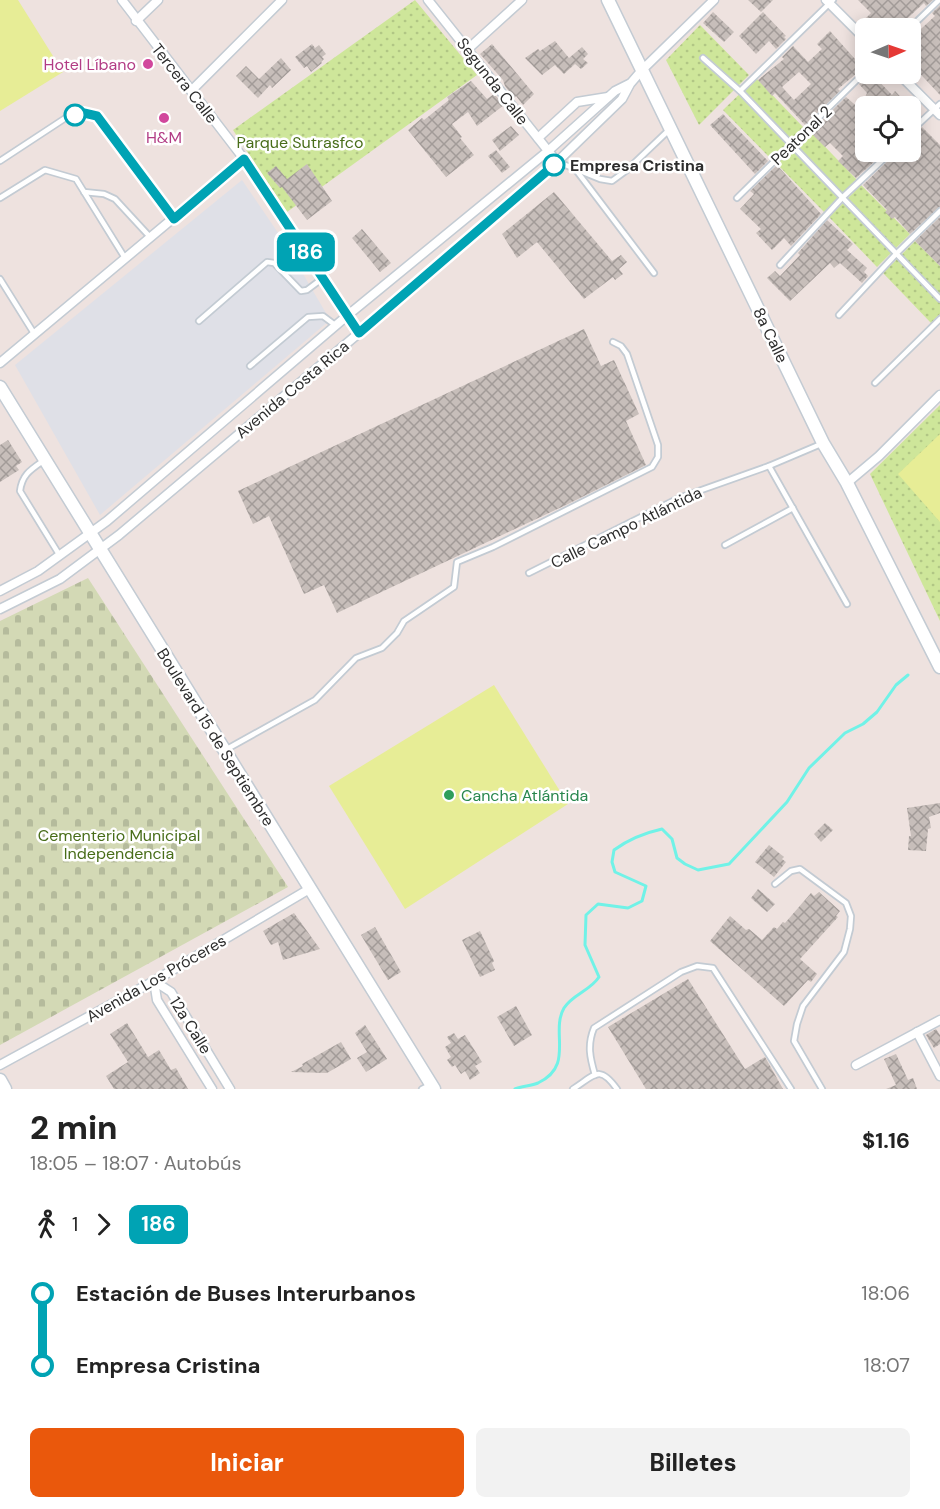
<!DOCTYPE html>
<html lang="es">
<meta charset="utf-8">
<style>
:root{--surface:#fff;--page:#f2f2f2;--text:#222;--muted:#767676;--accent:#ea580c}
body{margin:0;font-family:"DM Sans",sans-serif;background:var(--page);color:var(--text);height:100vh;display:flex;flex-direction:column;font-size:22px;white-space:nowrap}
*{box-sizing:border-box;margin:0}
p{font-size:20px;color:var(--muted)}
.icon{flex:none;width:33px;height:33px;fill:none;stroke:currentColor;stroke-width:2;stroke-linecap:round;stroke-linejoin:round}
.map{position:relative;height:1089px;overflow:hidden}
.details{display:flex;flex-direction:column;background:var(--surface);flex:1}
.details>*{flex:none}
.badge{padding:0 12px;border-radius:9px;font-size:21px;line-height:39px}
.needle{width:39px;rotate:88deg}
.tools{position:absolute;left:855px;top:18px;display:grid;gap:12px}
.tools a{display:grid;place-items:center;width:66px;height:66px;border-radius:9px;background:var(--surface);box-shadow:0 3px 15px #0003;font-size:30px}
.map>.badge{position:absolute;translate:-50% -50%;box-shadow:0 0 0 3px #fff}
.legs{display:flex;align-items:center;gap:9px;height:66px;padding:0 30px;font-size:20px}
.legs p{margin-inline-start:auto}
.head{display:flex;align-items:center;justify-content:space-between;height:102px;padding:0 30px}
h1{font-size:33px;font-weight:800;line-height:45px}
.button{display:flex;gap:12px;margin-top:auto;padding:12px 30px}
.button a{flex:1;height:69px;border-radius:9px;background:var(--accent);color:#fff;font-size:24px;font-weight:800;line-height:69px;text-align:center}
.button a+a{background:var(--page);color:var(--text)}
ul{padding:0 30px;list-style:none}
li{display:flex;align-items:center;gap:21px;height:72px;font-size:22px}
li i{display:grid;place-items:center;width:9px;height:100%;margin:0 8px;background:currentColor}
li i::after{content:'';width:15px;height:15px;margin:-8px;border:4px solid;border-radius:50%;background:var(--surface)}
li p{margin-inline-start:auto}
li:first-child i{background:linear-gradient(#0000 50%,currentColor 0)}
li:last-child i{background:linear-gradient(currentColor 50%,#0000 0)}
.map>svg:first-child{display:block}
.industrial{fill:#dfe0e7}
.cemetery{fill:url(#cemetery-stones)}
.park{fill:url(#park-dots)}
.pitch{fill:#e7ed96}
.lines{fill:none;stroke-linecap:round;stroke-linejoin:round}
.stream{stroke:#70f2e7;stroke-width:3}
.building{fill:url(#building-cross-hatch);fill-rule:evenodd}
.lane-casing{stroke:#c3cbd3;stroke-width:8}
.street-casing{stroke:#c3cbd3;stroke-width:11}
.secondary-casing{stroke:#c3cbd3;stroke-width:15}
.lane{stroke:#fff;stroke-width:4.5}
.street{stroke:#fff;stroke-width:8}
.secondary{stroke:#fff;stroke-width:12}
.line-1-casing{stroke:#fff;stroke-width:14}
.line-1{stroke:#00a3b4;stroke-width:9}
.hotel-dot{fill:#d1479c;stroke:#fff;stroke-width:2}
.stop-1-dot{fill:#fff;stroke:#00a3b4;stroke-width:3}
.leisure-dot{fill:#2e9e5b;stroke:#fff;stroke-width:2}
.labels{text-anchor:middle;stroke-width:5;stroke-linejoin:round;paint-order:stroke}
.hotel-label{font-size:16px;fill:#b23c85;stroke:#fff;text-anchor:end}
.street-label{font-size:16px;fill:#2d2d2d;stroke:#fff}
.park-label{font-size:16px;fill:#486d19;stroke:#fff}
.stop-label{font-size:16px;font-weight:bold;fill:#2d2d2d;stroke:#fff;text-anchor:start}
.leisure-label{font-size:16px;fill:#27864d;stroke:#fff;text-anchor:start}
</style>
<div class="map">
<svg width="940" height="1089" viewBox="0 0 940 1089">
<defs>
<pattern id="cemetery-stones" width="16" height="16" patternUnits="userSpaceOnUse" patternTransform="scale(1.5)"><rect width="16" height="16" fill="#d3d9b5"/><path d="M2 7V4a2 2 0 0 1 4 0v3zM10 15v-3a2 2 0 0 1 4 0v3z" fill="#b5bb9c"/></pattern>
<pattern id="park-dots" width="8" height="8" patternUnits="userSpaceOnUse" patternTransform="scale(1.5)"><rect width="8" height="8" fill="#cee69a"/><path d="M2 2h.1M6 6h.1" fill="none" stroke="#b1c685" stroke-width="1.8" stroke-linecap="round"/></pattern>
<pattern id="building-cross-hatch" width="8" height="8" patternUnits="userSpaceOnUse" patternTransform="scale(1.5)"><rect width="8" height="8" fill="#c7beba"/><path d="M0 0l8 8M0 8l8-8" fill="none" stroke="#a29b98"/></pattern>
</defs>
<rect width="100%" height="100%" fill="#eee2df"/>
<polygon class="industrial" points="242,180 285,243 330,320 100,515 15,365"/>
<polygon class="cemetery" points="88,578 288,887 0,1045 0,621"/>
<g class="park">
<polygon points="415,0 477,75 287,212 233,130"/>
<polygon points="700,25 749,75 699,125 666,60"/>
<polygon points="756,78 804,128 772,160 723,110"/>
<polygon points="809,130 857,180 824,212 776,163"/>
<polygon points="861,185 910,234 877,267 829,217"/>
<polygon points="915,241 940,266 940,314 931,323 883,273"/>
<polygon points="940,405 940,621 870,474"/>
</g>
<g class="pitch">
<polygon points="0,0 18,0 63,72 0,111"/>
<polygon points="940,434 940,522 898,474"/>
<polygon points="494,685 568,804 405,909 329,786"/>
</g>
<g class="lines">
<path class="stream" d="M515 1089C522 1086 531 1086 538 1083 575 1066 550 1032 564 1008 573 994 590 991 599 977L585 945 586 915 598 904 628 908 642 901 646 886 615 872 612 862 614 850C629 839 644 833 662 829L672 839 677 858 685 864 698 870 729 864 787 802 809 768 845 733 863 724 877 712 896 685 908 675"/>
</g>
<g class="building">
<polygon points="748,0 773,0 761,12"/>
<polygon points="858,0 933,0 926,6 924,3 897,28 882,28 877,24 874,27 866,18 871,13"/>
<polygon points="940,5 940,95 910,63 910,39 935,16 932,13"/>
<polygon points="713,12 734,32 724,42 703,23"/>
<polygon points="763,12 786,36 784,37 786,39 776,49 769,41 756,54 739,36"/>
<path d="M830 31 863 68 838 89 840 91 805 125 775 93 772 96 758 80 784 59 782 57 793 46 808 62 822 49 817 44ZM799 72 811 84 794 100 782 87Z"/>
<polygon points="555,41 569,58 582,47 588,54 583,59 588,63 581,69 575,64 564,74 555,65 542,75 525,58 538,49 540,51"/>
<polygon points="312,44 315,48 319,45 326,54 322,57 324,59 321,62 322,63 311,72 307,66 304,68 295,57"/>
<polygon points="492,44 534,94 523,105 516,96 514,98 505,86 503,80 480,54"/>
<polygon points="281,58 291,70 272,88 270,85 258,98 236,76 246,66 259,79"/>
<polygon points="870,74 872,74 892,95 895,91 909,106 881,106 875,100 866,106 862,112 866,115 866,152 885,152 856,178 838,161 843,156 830,143 825,147 810,132 846,97 860,109 867,93 859,84"/>
<polygon points="471,81 487,99 494,94 504,105 477,126 468,112 452,124 462,137 460,138 474,155 446,177 408,130 422,118 424,120 449,100 447,97"/>
<polygon points="723,114 768,161 755,174 710,125"/>
<polygon points="511,126 519,135 500,151 492,140"/>
<polygon points="922,127 940,145 940,207 910,234 895,217 892,219 885,212 887,210 863,185 894,155 895,152 910,152 910,136"/>
<polygon points="496,150 510,167 502,173 488,156"/>
<polygon points="307,164 332,201 307,220 282,187 280,188 267,173 276,166 287,179"/>
<polygon points="777,165 821,214 791,246 784,238 772,250 756,233 761,229 740,209 754,194 750,191"/>
<polygon points="554,192 612,261 621,255 627,262 619,269 623,274 615,280 613,277 584,299 537,242 517,258 502,234"/>
<polygon points="940,217 940,266 915,241"/>
<polygon points="827,220 853,244 847,250 867,268 864,272 868,276 862,283 840,263 834,268 830,263 790,301 767,278 775,271 780,276 800,255 798,253"/>
<polygon points="362,229 391,263 380,272 352,238"/>
<polygon points="584,329 601,366 614,360 639,414 626,421 646,465 568,504 337,613 324,585 304,594 269,516 253,524 238,491"/>
<polygon points="8,440 22,462 16,466 19,470 0,482 0,445"/>
<polygon points="940,803 940,813 929,817 931,828 928,829 926,851 908,850 909,836 911,836 907,808"/>
<polygon points="825,823 833,830 821,842 814,834"/>
<polygon points="769,845 784,857 782,859 786,862 774,877 755,862"/>
<polygon points="758,889 775,904 767,912 751,898"/>
<polygon points="819,892 840,911 836,916 838,917 800,959 817,974 811,982 808,980 784,1006 710,941 730,916 746,930 749,929 762,940 774,927 777,929 783,922 785,923 811,893 814,896"/>
<polygon points="294,913 320,949 283,960 278,942 271,945 263,931"/>
<polygon points="375,927 401,972 388,980 361,935"/>
<polygon points="480,931 494,961 492,963 495,970 480,977 462,940"/>
<polygon points="688,979 745,1069 765,1057 783,1089 646,1089 608,1027"/>
<polygon points="516,1006 532,1035 514,1046 497,1017"/>
<polygon points="127,1023 148,1057 159,1050 171,1070 176,1068 188,1089 114,1089 106,1076 128,1062 110,1034"/>
<polygon points="365,1025 387,1059 366,1072 357,1058 367,1052 355,1033"/>
<polygon points="936,1029 940,1035 940,1044 934,1048 926,1035"/>
<polygon points="454,1033 458,1039 465,1035 482,1062 475,1066 480,1073 470,1080 465,1071 461,1074 455,1065 452,1067 447,1060 451,1057 445,1047 451,1043 447,1037"/>
<polygon points="341,1042 351,1059 327,1073 291,1072 303,1066 302,1064"/>
<polygon points="896,1054 908,1080 913,1078 917,1089 886,1089 896,1085 884,1059"/>
</g>
<g class="lines">
<g class="lane-casing">
<g id="lane">
<polyline points="910,28 939,0"/>
<polyline points="703,58 740,91 940,299"/>
<polyline points="740,91 833,0"/>
<polyline points="910,132 940,104"/>
<polyline points="0,161 67,117 84,113 97,116 174,219"/>
<polyline points="558,162 600,179 612,181 627,170 670,129"/>
<polyline points="576,170 654,273"/>
<polyline points="84,192 104,194 115,199 151,238"/>
<polyline points="0,198 45,170 76,179 125,258"/>
<polyline points="737,198 866,71"/>
<polyline points="780,265 843,197 891,152"/>
<polyline points="0,279 35,335"/>
<polyline points="839,315 897,253 940,211"/>
<polyline points="199,321 267,262 274,263 301,291 307,290 323,278"/>
<polyline points="250,366 308,317 323,316 335,325"/>
<polyline points="875,383 940,319"/>
<path d="M43 461C30 470 22 475 20 491L60 556"/>
<polyline points="769,466 847,604"/>
<polyline points="725,545 793,508"/>
<polyline points="529,573 679,498 769,466 821,444"/>
<polyline points="227,749 315,700 356,658 382,648 397,633 404,621 454,587 457,562 493,547 652,467 658,457 658,445 627,354 621,346 613,342"/>
<polyline points="775,884 791,871 800,869 846,903 851,916 850,929 844,952 803,1006 797,1024 794,1041 822,1089"/>
<path d="M595 1075C590 1058 587 1045 594 1028L681 972 697 966 713 968 791 1089"/>
<polyline points="422,1089 430,1085"/>
<path d="M573 1089C595 1075 599 1064 617 1089"/>
</g>
</g>
<g class="street-casing">
<g id="street">
<polyline points="122,0 244,159 359,333"/>
<polyline points="428,0 557,162"/>
<polyline points="826,0 866,40"/>
<polyline points="136,21 158,0"/>
<polyline points="468,49 522,0"/>
<polyline points="899,74 940,115"/>
<polyline points="191,91 282,0"/>
<polyline points="538,138 577,102 608,97"/>
<polyline points="0,363 244,159"/>
<polyline points="847,483 879,456 940,395"/>
<polyline points="0,591 38,571 107,521 348,315 548,151 615,91 629,84"/>
<polyline points="0,609 60,579 119,535 359,333 559,160 622,99 630,84 642,70 714,0"/>
<polyline points="154,981 171,992 230,1089"/>
<polyline points="154,981 157,1000 212,1089"/>
<polyline points="917,1032 940,1076"/>
<polyline points="0,1065 154,981 311,888"/>
<polyline points="856,1065 940,1020"/>
</g>
</g>
<g class="secondary-casing">
<g id="secondary">
<polyline points="608,0 823,443 847,483 940,667"/>
<polyline points="0,387 434,1089"/>
<polyline points="0,1080 5,1089"/>
</g>
</g>
<use href="#lane" class="lane"/>
<use href="#street" class="street"/>
<use href="#secondary" class="secondary"/>
</g>
<g class="lines">
<g class="line-1-casing">
<polyline id="line-1" points="75,115 84,113 97,116 174,219 244,159 359,333 554,165"/>
</g>
<use href="#line-1" class="line-1"/>
</g>
<g class="hotel-dot">
<circle cx="148" cy="64" r="6"/>
<circle cx="164" cy="118" r="6"/>
</g>
<g class="stop-1-dot">
<circle cx="75" cy="115" r="10"/>
<circle cx="554" cy="165" r="10"/>
</g>
<circle class="leisure-dot" cx="449" cy="795" r="6"/>
<g class="labels">
<g class="hotel-label">
<text x="136" y="70">Hotel Líbano</text>
<text x="164" y="143" text-anchor="middle">H&amp;M</text>
</g>
<g class="street-label">
<text transform="translate(493 81) rotate(52)" y="6">Segunda Calle</text>
<text transform="translate(185 83) rotate(52)" y="6">Tercera Calle</text>
<text transform="translate(801 135) rotate(-44)" y="6">Peatonal 2</text>
<text transform="translate(771 335) rotate(64)" y="6">8a Calle</text>
<text transform="translate(292 389) rotate(-40)" y="6">Avenida Costa Rica</text>
<text transform="translate(626 527) rotate(-26)" y="6">Calle Campo Atlántida</text>
<text transform="translate(216 737) rotate(58)" y="6">Boulevard 15 de Septiembre</text>
<text transform="translate(156 978) rotate(-30)" y="6">Avenida Los Próceres</text>
<text transform="translate(191 1025) rotate(58)" y="6">12a Calle</text>
</g>
<g class="park-label">
<text x="300" y="148">Parque Sutrasfco</text>
<text x="119" y="841">Cementerio Municipal<tspan x="119" dy="18">Independencia</tspan></text>
</g>
<g class="stop-label">
<text x="570" y="171">Empresa Cristina</text>
</g>
<g class="leisure-label">
<text x="461" y="801">Cancha Atlántida</text>
</g>
</g>
</svg>
<div class="tools">
<a><svg class="needle" viewBox="-14 -14 28 28"><path d="M0-13l5 13h-10z" fill="#e53935"/><path d="M0 13l5-13h-10z" fill="#767676"/></svg></a>
<a><svg class="icon" aria-label="locate" viewBox="0 0 24 24"><circle cx="12" cy="12" r="6"/><path d="M12 2v4M12 18v4M2 12h4M18 12h4"/></svg></a>
</div>
<b class="badge" style="left:306px;top:252px;background:#00a3b4;color:#fff">186</b>
</div>
<section class="details">
<div class="head"><div><h1>2 min</h1><p>18:05 – 18:07 · Autobús</p></div><b>$1.16</b></div>
<div class="legs"><svg class="icon" aria-label="walk" viewBox="0 0 24 24"><circle cx="13" cy="4" r="2"/><path d="M13 8l-2 6 4 7M11 14l-3 7M7 12l3-4h3l4 4"/></svg>1<svg class="icon" aria-label="forward" viewBox="0 0 24 24"><path d="M9 5l7 7-7 7"/></svg><b class="badge" style="background:#00a3b4;color:#fff">186</b></div>
<ul>
<li><i style="color:#00a3b4"></i><b>Estación de Buses Interurbanos</b><p>18:06</p></li>
<li><i style="color:#00a3b4"></i><b>Empresa Cristina</b><p>18:07</p></li>
</ul>
<div class="button"><a>Iniciar</a><a>Billetes</a></div>
</section>
